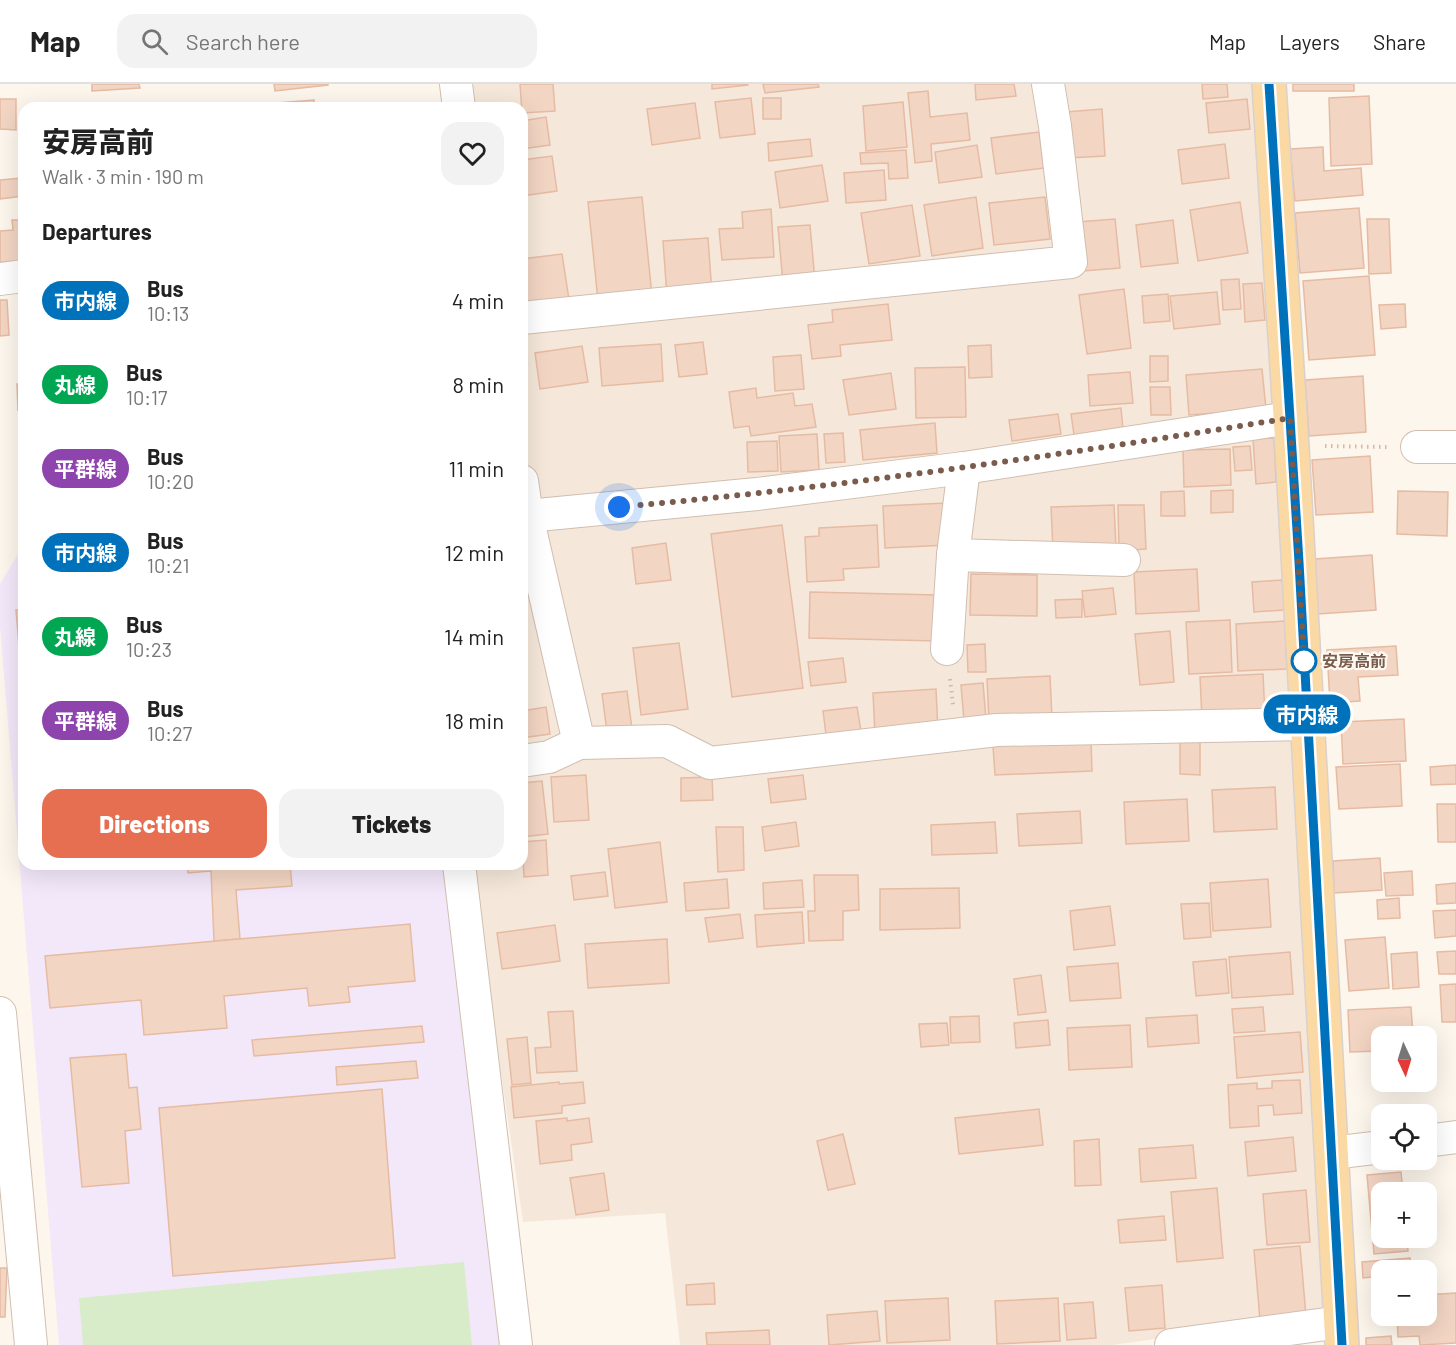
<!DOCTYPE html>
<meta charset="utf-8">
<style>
:root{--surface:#fff;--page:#f2f2f2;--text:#222;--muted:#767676;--line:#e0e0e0;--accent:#e76f51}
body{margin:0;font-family:Barlow,"Noto Sans JP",sans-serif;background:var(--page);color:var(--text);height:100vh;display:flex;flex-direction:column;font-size:22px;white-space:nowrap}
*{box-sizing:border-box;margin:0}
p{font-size:20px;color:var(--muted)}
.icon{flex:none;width:33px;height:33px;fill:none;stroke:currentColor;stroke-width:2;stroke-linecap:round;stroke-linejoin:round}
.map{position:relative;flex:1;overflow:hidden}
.details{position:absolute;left:18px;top:18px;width:510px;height:768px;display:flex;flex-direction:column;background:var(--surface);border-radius:18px;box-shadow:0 6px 24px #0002}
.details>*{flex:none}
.badge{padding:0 12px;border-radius:20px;font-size:21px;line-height:39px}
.needle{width:39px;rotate:176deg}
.buttons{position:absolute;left:1371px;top:942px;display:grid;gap:12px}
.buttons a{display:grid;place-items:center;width:66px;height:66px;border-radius:12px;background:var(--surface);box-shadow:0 6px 24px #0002;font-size:30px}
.you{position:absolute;width:30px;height:30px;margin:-15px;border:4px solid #fff;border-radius:50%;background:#1a73e8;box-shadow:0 0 0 9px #1a73e833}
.map>.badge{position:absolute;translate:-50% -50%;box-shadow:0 0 0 3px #fff}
h2{padding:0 24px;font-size:22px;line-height:54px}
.round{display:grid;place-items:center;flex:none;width:63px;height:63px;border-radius:18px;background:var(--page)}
.headline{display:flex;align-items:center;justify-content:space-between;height:102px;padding:0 24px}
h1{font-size:28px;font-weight:800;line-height:45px}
.action{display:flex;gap:12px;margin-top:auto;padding:12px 24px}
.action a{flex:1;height:69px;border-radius:18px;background:var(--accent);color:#fff;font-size:24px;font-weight:800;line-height:69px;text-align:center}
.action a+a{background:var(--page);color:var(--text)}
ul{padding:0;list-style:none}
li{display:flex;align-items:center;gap:18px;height:84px;padding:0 24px}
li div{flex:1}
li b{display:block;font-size:22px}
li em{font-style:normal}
li .badge{min-width:66px;font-weight:700;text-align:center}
header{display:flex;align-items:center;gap:36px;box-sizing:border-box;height:84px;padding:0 30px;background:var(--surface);border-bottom:2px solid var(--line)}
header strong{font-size:28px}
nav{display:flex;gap:33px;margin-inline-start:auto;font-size:21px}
.search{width:420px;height:54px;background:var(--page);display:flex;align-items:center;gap:15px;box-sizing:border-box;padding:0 21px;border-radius:18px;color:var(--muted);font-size:22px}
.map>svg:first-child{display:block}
.residential{fill:#f5e8da}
.education{fill:#f3e8fa}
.green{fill:#d8ecc9}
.building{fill:#f3d5c3;stroke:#e6bba3;stroke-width:1.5}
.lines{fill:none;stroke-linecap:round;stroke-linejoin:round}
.minor-casing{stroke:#d1beb0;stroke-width:34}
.major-casing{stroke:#dad1cd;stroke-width:36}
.path{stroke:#d9b8a5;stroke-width:4;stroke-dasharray:1.5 4.5;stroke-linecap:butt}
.minor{stroke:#fff;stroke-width:32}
.major{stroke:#fbd9a5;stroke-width:33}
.line-casing{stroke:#fff;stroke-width:14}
.line{stroke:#0072bc;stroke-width:9}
.walk{stroke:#7a5c4d;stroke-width:6;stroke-dasharray:0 10.8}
.stop-dot{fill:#fff;stroke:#0072bc;stroke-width:3}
.labels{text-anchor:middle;stroke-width:4.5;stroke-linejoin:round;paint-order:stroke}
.stop-label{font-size:16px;font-weight:bold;fill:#7a5c4d;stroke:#fffaf3;text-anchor:start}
</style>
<header>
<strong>Map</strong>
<div class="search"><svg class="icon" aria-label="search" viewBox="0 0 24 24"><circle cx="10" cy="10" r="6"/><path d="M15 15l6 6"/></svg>Search here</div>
<nav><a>Map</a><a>Layers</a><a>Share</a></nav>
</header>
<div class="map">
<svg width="1456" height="1261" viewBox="0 0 1456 1261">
<rect width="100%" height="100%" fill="#fdf6ec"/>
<g class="residential">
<polygon points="457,0 1270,0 1290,334 527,432 522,403 522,24 461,24"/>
<polygon points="1280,346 1326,1231 1113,1261 680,1261 665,1129 523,1138 470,780 522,780 522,454 530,448"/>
</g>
<polygon class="education" points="24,460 24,780 447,780 501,1261 59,1261 0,542 0,500"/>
<polygon class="green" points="464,1178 472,1261 83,1261 79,1214"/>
<g class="building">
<polygon points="92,0 139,0 140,4 92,7"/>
<polygon points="274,0 328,0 328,1 275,7"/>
<polygon points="520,0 553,0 555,27 522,29"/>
<polygon points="712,0 748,0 748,1 712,5"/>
<polygon points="763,0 818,0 819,3 765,9"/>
<polygon points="975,0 1014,0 1016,12 976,16"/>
<polygon points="1202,0 1227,0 1228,13 1203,15"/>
<rect x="1293" y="0" width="61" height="7"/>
<polygon points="928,7 930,33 967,29 970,56 931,60 932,77 915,79 908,9"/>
<polygon points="1369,12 1372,80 1331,82 1329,14"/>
<polygon points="751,14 755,50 720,54 715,18"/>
<rect x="763" y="14" width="18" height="21"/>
<polygon points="0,15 16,15 16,46 0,45"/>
<polygon points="1247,15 1250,45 1209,49 1206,19"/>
<polygon points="314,16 314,24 265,24 265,20"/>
<polygon points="903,18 907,63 866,67 863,22"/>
<polygon points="695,19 700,54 652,61 647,25"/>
<polygon points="1102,25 1105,72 1069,74 1066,28"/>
<polygon points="546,33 550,61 522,65 522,37"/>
<polygon points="1039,48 1044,84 996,90 991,54"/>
<polygon points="810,55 812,72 769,77 768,59"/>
<polygon points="1225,60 1229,94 1182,100 1178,66"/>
<polygon points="977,61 982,93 939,99 935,68"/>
<polygon points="1323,63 1324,87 1361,84 1363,111 1295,117 1290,65"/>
<polygon points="906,66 908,94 889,95 888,79 861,80 860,69"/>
<polygon points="552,72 557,107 522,112 522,76"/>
<polygon points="822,81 828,117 780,124 775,88"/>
<polygon points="884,86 886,116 846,119 844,89"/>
<polygon points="21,94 23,112 0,115 0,96"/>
<polygon points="642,113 652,212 598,217 588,118"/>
<polygon points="976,113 983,164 932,172 924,121"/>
<polygon points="1045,113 1050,155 994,161 989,119"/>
<polygon points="1240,118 1248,169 1198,177 1190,126"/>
<polygon points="912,121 920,172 869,180 861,129"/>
<polygon points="1359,124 1364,184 1300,189 1295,129"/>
<polygon points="771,125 774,173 722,176 719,145 743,144 742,128"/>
<polygon points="1115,135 1120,184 1083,187 1078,138"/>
<polygon points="1367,135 1389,135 1391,189 1369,190"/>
<polygon points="12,136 24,136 24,188 0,189 0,147 13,146"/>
<polygon points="1173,136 1178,179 1141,183 1136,141"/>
<polygon points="810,141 815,197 783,200 778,143"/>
<polygon points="708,154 712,210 667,213 663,157"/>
<polygon points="562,170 570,222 522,228 522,175"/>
<polygon points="1369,192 1375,271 1309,276 1303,197"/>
<polygon points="1239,195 1241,225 1223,226 1221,196"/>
<polygon points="1262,199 1265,236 1245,238 1243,200"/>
<polygon points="1124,205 1131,264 1087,270 1079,211"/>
<polygon points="1217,208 1220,240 1174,245 1170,212"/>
<polygon points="1168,210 1170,237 1144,239 1142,212"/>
<polygon points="0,216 7,216 9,251 0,252"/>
<polygon points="888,220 892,256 840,261 841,272 812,275 808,241 833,238 832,226"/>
<polygon points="1405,220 1406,243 1381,245 1379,221"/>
<polygon points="703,258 707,290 679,293 675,261"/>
<polygon points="661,260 663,297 602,302 599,264"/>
<polygon points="991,261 992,293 969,294 968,262"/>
<polygon points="582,262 588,298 540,305 535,269"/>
<polygon points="801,271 804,305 775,307 773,273"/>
<polygon points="1150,272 1168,272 1168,297 1150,298"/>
<polygon points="965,283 966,333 916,334 915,284"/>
<polygon points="1262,285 1266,325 1189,331 1186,291"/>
<polygon points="1130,288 1133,319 1090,322 1088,291"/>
<polygon points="891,289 896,325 849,331 843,296"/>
<polygon points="1363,292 1366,348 1309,352 1305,296"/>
<polygon points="17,300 24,300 24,325 18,326"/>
<polygon points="1150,303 1170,303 1171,331 1151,331"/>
<polygon points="756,304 757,314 793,309 795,322 812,320 816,343 751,352 749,342 734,344 729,308"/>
<polygon points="1121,324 1123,345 1074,351 1071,330"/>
<polygon points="1058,330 1061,350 1012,357 1009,336"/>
<polygon points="935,339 937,369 863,376 860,346"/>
<polygon points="843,349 845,378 826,379 824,350"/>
<polygon points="817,350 819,386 781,388 779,352"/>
<polygon points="1274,354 1276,398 1256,400 1253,355"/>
<polygon points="777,357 778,387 748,388 747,358"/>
<polygon points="1250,362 1252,386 1235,387 1233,363"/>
<polygon points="1230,365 1231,401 1184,403 1183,366"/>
<polygon points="1370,372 1373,428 1316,431 1312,376"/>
<polygon points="1233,406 1233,428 1211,429 1211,407"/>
<polygon points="1184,407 1185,432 1161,432 1161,408"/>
<polygon points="1398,407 1448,408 1447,452 1397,450"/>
<polygon points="946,419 948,461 885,464 883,422"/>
<polygon points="1114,421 1116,463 1053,466 1051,423"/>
<polygon points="1118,421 1144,421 1146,465 1119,467"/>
<polygon points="782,441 803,604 732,613 711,450"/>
<polygon points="877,441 879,483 843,485 844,496 807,498 805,453 819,452 819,444"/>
<polygon points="666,459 671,496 636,500 632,464"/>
<polygon points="1372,471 1376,526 1318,530 1315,475"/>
<polygon points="1197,485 1199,527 1136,530 1134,488"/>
<polygon points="971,490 1037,491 1037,532 970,531"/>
<polygon points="1283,496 1285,526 1254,528 1252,498"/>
<polygon points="1113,504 1116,530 1085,533 1082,507"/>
<polygon points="810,508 938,511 937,557 809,554"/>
<polygon points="1082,515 1082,533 1056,534 1055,516"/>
<polygon points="16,526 24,526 24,586 21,586"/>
<polygon points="1230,536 1232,588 1189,590 1186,538"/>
<polygon points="1285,537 1287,585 1238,587 1236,540"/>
<polygon points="1170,547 1174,598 1140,601 1135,550"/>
<polygon points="679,559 688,625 641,631 633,564"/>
<polygon points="985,560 986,588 968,588 967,561"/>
<polygon points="1396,562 1398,591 1358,593 1360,617 1330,619 1327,566"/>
<polygon points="843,574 846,598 811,602 808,578"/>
<polygon points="1263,590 1265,632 1202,635 1200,593"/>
<polygon points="1050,592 1052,634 989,637 987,595"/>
<polygon points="983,599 986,635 964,637 961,601"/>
<polygon points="936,605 938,647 875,651 873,609"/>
<polygon points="627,607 632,645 607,648 602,610"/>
<polygon points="546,623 550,650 522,654 522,627"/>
<polygon points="857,623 861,647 826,651 823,627"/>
<polygon points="1404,635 1406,677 1343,680 1341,638"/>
<polygon points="1091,657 1092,687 995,691 993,662"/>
<polygon points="1180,658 1200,658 1200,691 1180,690"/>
<polygon points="1400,680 1402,722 1339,725 1336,683"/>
<polygon points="1456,681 1456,700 1431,701 1430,683"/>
<polygon points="586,691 589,736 554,738 551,693"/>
<polygon points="803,691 806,715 771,719 768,695"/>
<polygon points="712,693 713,716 681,717 681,694"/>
<polygon points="542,697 548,750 522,753 522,699"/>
<polygon points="1275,703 1277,745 1214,748 1212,706"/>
<polygon points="1187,715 1189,757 1126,760 1124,718"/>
<polygon points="1437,720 1456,720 1456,758 1438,758"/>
<polygon points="1080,727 1082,759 1019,762 1017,730"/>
<polygon points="796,738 799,762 765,767 762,743"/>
<polygon points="995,738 997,769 932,771 931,741"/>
<polygon points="716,743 743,743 744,786 718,788"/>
<polygon points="546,756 548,791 524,793 522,758"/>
<polygon points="660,758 667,818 615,824 608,765"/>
<polygon points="1380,774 1382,806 1334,809 1333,777"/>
<polygon points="187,780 290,780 292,802 236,806 240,855 214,857 211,787 188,789"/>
<polygon points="1412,787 1413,811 1386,812 1384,789"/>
<polygon points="605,788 608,812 574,816 571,792"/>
<polygon points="814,791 858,791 859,826 843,827 843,856 809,857 808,827 815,827"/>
<polygon points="727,795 729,824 686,827 684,799"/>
<polygon points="1268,795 1271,843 1213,847 1210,799"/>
<polygon points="802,796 804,823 764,825 763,799"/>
<polygon points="1456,799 1456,819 1437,820 1436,801"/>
<polygon points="959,804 960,844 880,846 880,805"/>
<polygon points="1399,814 1400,834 1378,835 1377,816"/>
<polygon points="1209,819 1211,853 1184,855 1181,820"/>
<polygon points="1110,822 1115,861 1074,866 1070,827"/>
<polygon points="1456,826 1456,852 1435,854 1433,827"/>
<polygon points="802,828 804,859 757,863 755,831"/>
<polygon points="740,830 743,854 709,858 705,834"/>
<polygon points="410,840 415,897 348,903 350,918 309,922 307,904 224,912 227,944 144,951 141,916 50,924 45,872"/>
<polygon points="555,841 560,877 502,885 497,849"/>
<polygon points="1385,853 1389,904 1349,907 1345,856"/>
<polygon points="667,855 669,899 588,904 585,860"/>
<polygon points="1456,867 1456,890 1439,890 1437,868"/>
<polygon points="1290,868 1293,910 1232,914 1229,873"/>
<polygon points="1417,868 1419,903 1393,905 1391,870"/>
<polygon points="1226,875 1229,909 1196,912 1193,878"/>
<polygon points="1118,879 1121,914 1070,917 1067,883"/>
<polygon points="1041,891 1046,928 1018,931 1014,895"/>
<polygon points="1456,900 1456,938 1442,938 1440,901"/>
<polygon points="1263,923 1265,947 1234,949 1232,925"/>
<polygon points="1411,923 1413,952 1382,952 1382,967 1350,968 1348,926"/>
<polygon points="573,927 577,987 537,989 535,964 551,963 548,928"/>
<polygon points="1197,931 1199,959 1148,963 1146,934"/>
<polygon points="979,932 980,958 951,959 950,933"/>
<polygon points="1048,936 1050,961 1016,964 1014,939"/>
<polygon points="947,939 949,961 921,963 919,940"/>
<polygon points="1130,941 1132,983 1069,986 1067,944"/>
<polygon points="422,942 424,958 254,972 252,956"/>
<polygon points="1300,948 1303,988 1237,994 1234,953"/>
<polygon points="527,953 531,999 512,1001 507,955"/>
<polygon points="126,970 129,1004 137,1003 141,1045 125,1047 129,1099 82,1103 70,974"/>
<polygon points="416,977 418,994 337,1001 336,983"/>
<polygon points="1300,996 1302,1029 1274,1031 1273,1021 1258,1022 1259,1042 1230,1044 1228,1001 1257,999 1257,1005 1272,1004 1272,997"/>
<polygon points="559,998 559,1000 583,998 585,1019 562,1022 562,1029 514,1034 511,1003"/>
<polygon points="382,1005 395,1174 173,1192 159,1024"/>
<polygon points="1039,1025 1043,1061 959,1070 955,1034"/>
<polygon points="567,1034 567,1037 589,1034 592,1058 571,1061 572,1076 540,1080 536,1037"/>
<polygon points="843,1050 855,1100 828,1106 817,1057"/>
<polygon points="1293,1053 1296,1087 1248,1092 1245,1058"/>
<polygon points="1099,1055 1101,1101 1075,1102 1074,1057"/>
<polygon points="1193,1061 1196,1094 1141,1098 1139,1065"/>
<polygon points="1401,1088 1403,1108 1382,1108 1382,1154 1407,1154 1408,1167 1374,1170 1367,1091"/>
<polygon points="604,1089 609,1126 576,1131 570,1094"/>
<polygon points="1217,1104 1223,1174 1177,1178 1171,1108"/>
<polygon points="1306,1106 1310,1158 1267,1161 1263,1110"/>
<polygon points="1164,1132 1166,1156 1120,1159 1118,1136"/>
<polygon points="1300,1162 1306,1232 1260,1236 1254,1166"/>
<polygon points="1410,1174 1411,1186 1382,1186 1382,1192 1363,1194 1362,1178"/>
<polygon points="0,1184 7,1184 5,1233 0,1233"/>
<polygon points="714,1199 715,1220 687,1221 686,1201"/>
<polygon points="1162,1201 1165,1244 1129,1247 1125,1204"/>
<polygon points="1456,1209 1456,1259 1420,1261 1419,1252 1398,1253 1397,1232 1426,1232 1426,1211"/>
<polygon points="948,1214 950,1256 887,1259 885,1217"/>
<polygon points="1058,1214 1060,1257 997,1260 995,1217"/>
<polygon points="1093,1218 1096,1254 1067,1256 1064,1220"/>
<polygon points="877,1227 880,1257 829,1261 827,1231"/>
<polygon points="769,1246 770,1261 707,1261 706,1249"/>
<polygon points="1391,1252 1392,1261 1366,1261 1366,1254"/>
</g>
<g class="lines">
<g class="minor-casing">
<g id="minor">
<polyline points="456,0 459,24"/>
<polyline points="0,195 24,192"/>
<polyline points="522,234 1071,178 1055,42 1048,0"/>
<polyline points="1417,363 1456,363"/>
<polyline points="522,397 527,432 579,659"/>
<polyline points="522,435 527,432 757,410 964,384 1290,334"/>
<polyline points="953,471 1124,476"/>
<polyline points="947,565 953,471 964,384"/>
<polyline points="522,677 549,673 579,659 667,657 710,679 997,646 1308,640"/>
<polyline points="459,780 516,1261"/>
<polyline points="0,929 31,1261"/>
<polyline points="1426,1057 1456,1053"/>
<polyline points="1332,1069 1382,1063"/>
<polyline points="1171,1261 1341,1238"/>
</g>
</g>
<g class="major-casing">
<polyline id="major" points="1269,0 1292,363 1342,1261"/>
</g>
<g class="path">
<polyline points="1325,362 1387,363"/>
<polyline points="950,595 953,621"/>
</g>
<use href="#minor" class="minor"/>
<use href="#major" class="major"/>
</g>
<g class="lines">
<g class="line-casing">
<polyline id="line" points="1269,0 1299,478 1342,1261"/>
</g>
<use href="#line" class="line"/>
<path class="walk" d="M619 423C844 403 1067 370 1290 334L1304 577"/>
</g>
<circle class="stop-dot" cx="1304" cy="577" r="12"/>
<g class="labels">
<g class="stop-label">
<text x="1322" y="583">安房高前</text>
</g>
</g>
</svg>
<div class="buttons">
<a><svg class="needle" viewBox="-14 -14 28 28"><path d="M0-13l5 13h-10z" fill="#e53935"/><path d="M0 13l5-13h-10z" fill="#767676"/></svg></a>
<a><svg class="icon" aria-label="locate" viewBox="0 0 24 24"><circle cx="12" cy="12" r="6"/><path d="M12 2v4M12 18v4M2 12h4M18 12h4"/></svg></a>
<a>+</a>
<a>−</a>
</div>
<div class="you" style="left:619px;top:423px"></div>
<b class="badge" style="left:1307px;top:630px;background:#0072bc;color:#fff">市内線</b>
<section class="details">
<div class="headline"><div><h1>安房高前</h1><p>Walk · 3 min · 190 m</p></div><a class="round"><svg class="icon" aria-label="heart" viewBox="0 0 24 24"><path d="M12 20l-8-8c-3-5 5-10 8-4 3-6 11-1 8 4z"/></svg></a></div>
<h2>Departures</h2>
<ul>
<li><span class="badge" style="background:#0072bc;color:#fff">市内線</span><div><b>Bus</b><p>10:13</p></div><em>4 min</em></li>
<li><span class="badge" style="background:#00a651;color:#fff">丸線</span><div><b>Bus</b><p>10:17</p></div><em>8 min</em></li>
<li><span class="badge" style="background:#8e44ad;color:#fff">平群線</span><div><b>Bus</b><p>10:20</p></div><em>11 min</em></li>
<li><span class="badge" style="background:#0072bc;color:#fff">市内線</span><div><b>Bus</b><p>10:21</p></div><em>12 min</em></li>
<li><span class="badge" style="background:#00a651;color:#fff">丸線</span><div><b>Bus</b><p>10:23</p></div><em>14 min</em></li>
<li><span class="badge" style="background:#8e44ad;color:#fff">平群線</span><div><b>Bus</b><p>10:27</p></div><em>18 min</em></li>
</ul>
<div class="action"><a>Directions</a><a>Tickets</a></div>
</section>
</div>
